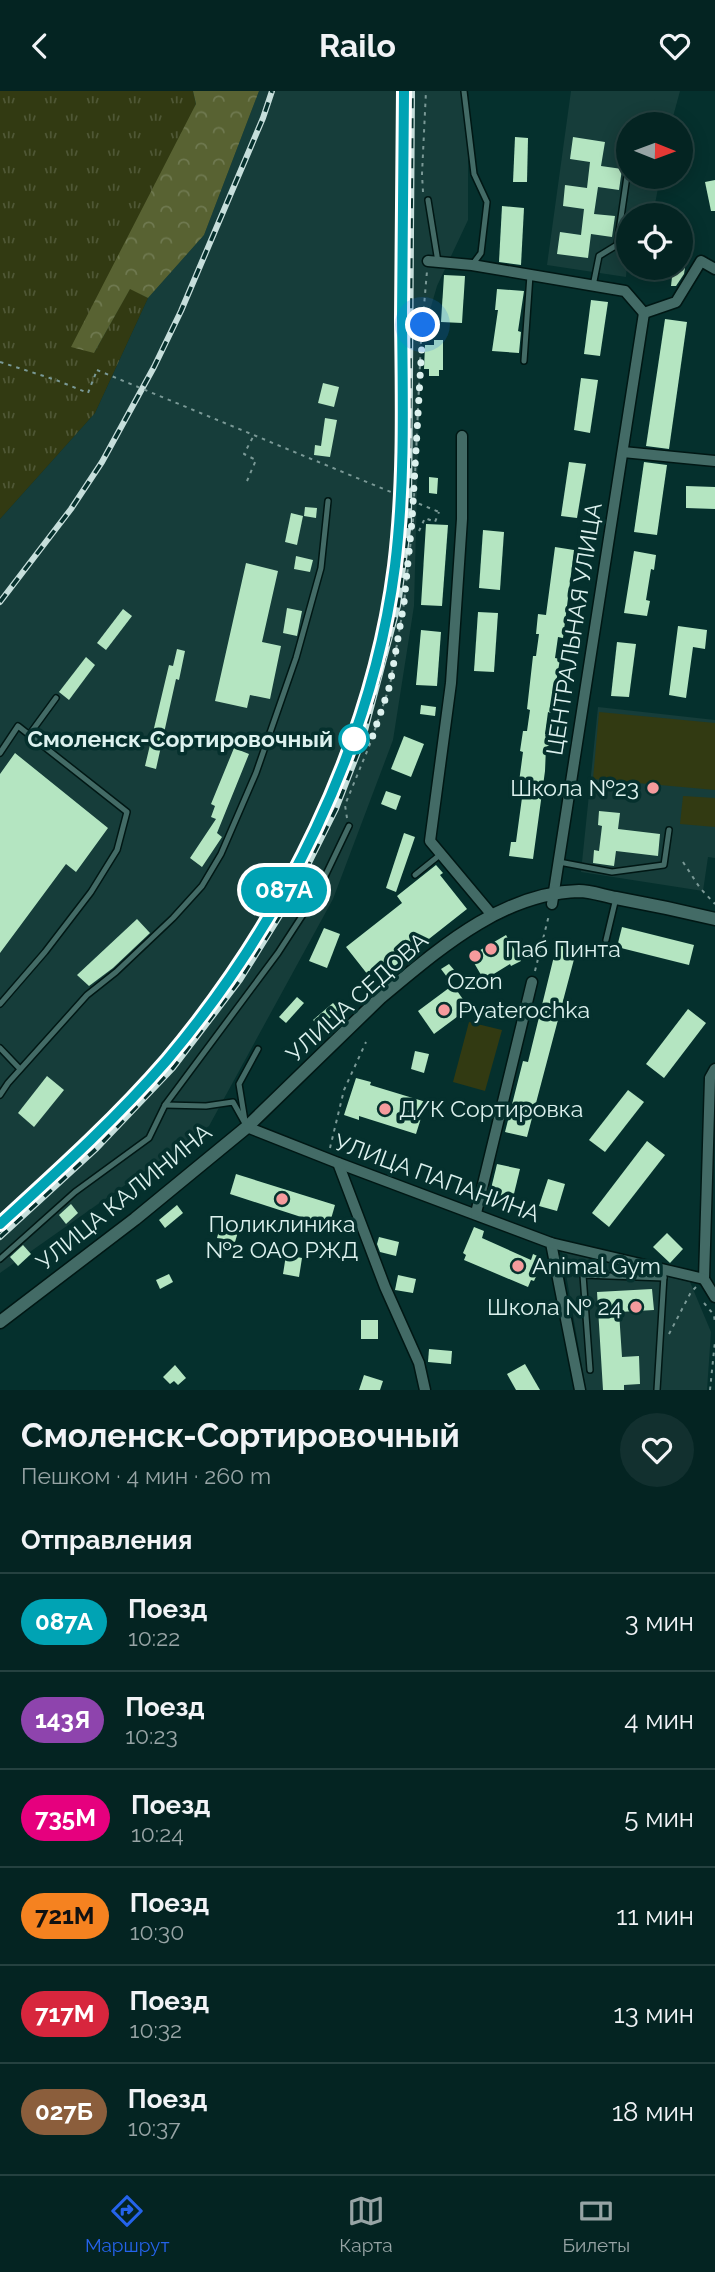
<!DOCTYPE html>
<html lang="ru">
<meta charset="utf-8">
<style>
:root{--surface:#042422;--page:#12302f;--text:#f1f3f6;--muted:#97a4a5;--line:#254140;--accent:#2563eb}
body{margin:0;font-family:Raleway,sans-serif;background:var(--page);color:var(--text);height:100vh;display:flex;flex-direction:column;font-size:26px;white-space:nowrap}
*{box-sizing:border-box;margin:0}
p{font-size:23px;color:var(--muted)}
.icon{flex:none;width:38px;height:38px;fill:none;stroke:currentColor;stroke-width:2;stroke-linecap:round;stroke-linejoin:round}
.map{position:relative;height:1299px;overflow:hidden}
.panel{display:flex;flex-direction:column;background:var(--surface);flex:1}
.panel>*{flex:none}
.badge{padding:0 14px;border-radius:23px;font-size:24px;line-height:46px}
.needle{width:46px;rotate:91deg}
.buttons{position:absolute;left:616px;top:21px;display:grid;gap:14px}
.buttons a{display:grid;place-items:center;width:77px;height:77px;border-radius:50%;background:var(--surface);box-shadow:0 4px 18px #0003,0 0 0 2px var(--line);font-size:35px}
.you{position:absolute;width:35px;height:35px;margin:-18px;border:5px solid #fff;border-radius:50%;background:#1a73e8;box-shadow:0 0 0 10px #1a73e833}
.map>.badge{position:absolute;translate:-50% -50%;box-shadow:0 0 0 4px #fff}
h2{padding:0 21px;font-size:26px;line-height:63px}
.round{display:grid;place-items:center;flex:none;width:74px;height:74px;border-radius:37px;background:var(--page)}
.overview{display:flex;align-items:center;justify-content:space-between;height:119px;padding:0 21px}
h1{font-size:33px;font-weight:700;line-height:52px}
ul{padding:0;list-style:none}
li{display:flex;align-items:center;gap:21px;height:98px;padding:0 21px;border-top:2px solid var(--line)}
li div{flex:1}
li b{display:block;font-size:26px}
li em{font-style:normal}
li .badge{min-width:77px;font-weight:700;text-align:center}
header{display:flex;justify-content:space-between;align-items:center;height:91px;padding:0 21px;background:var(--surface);font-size:32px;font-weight:700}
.tab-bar{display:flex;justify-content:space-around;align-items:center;height:98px;border-top:2px solid var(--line);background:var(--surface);font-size:19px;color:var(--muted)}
.tab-bar a{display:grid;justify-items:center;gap:4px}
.tab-bar .current{color:var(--accent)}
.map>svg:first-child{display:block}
.built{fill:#163d3a}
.grass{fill:url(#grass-tufts)}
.forest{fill:url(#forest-crowns)}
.garden{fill:#323a12}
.building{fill:#b4e5c1}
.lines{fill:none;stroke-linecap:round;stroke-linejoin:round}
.service-casing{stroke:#001714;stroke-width:8}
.minor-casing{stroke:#001714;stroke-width:13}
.tertiary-casing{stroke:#001714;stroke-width:15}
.path{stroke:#7a9996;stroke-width:2;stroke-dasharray:3.5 5;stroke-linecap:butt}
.service{stroke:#436b66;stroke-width:5}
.minor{stroke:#436b66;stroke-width:10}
.tertiary{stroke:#436b66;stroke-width:12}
.rail-casing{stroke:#c6dedb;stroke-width:6}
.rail{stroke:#05302d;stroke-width:3.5;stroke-dasharray:10;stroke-linecap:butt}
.path-bridge{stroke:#7a9996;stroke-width:2;stroke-dasharray:3.5 5;stroke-linecap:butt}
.line-casing{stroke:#fff;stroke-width:16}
.line{stroke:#00a3b4;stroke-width:10}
.walk{stroke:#dcf1ee;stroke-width:7;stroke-dasharray:0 12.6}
.stop-dot{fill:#fff;stroke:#00a3b4;stroke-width:3.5}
.poi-dot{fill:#f59b9d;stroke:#05302d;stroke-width:2.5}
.labels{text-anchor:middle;stroke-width:7;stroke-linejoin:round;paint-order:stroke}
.street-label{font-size:23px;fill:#dcf1ee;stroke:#05302d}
.stop-label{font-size:23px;font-weight:bold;fill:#dcf1ee;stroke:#05302d;text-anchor:end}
.poi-label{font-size:23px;fill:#dcf1ee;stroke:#05302d;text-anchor:start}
</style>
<header><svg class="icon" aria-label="back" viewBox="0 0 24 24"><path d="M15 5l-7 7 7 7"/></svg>Railo<svg class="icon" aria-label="heart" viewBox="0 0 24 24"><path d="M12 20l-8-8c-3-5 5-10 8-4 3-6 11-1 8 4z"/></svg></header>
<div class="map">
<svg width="715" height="1299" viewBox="0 0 715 1299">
<defs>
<pattern id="grass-tufts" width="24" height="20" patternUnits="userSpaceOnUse" patternTransform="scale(1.75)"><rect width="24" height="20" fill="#323a12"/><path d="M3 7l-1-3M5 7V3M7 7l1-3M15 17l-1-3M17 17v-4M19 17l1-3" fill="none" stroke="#4f5735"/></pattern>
<pattern id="forest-crowns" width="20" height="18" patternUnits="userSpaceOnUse" patternTransform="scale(1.75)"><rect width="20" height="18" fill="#586232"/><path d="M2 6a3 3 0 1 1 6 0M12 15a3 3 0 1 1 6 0" fill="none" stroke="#6f7950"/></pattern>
</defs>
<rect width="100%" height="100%" fill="#05302d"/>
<g class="built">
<polygon points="259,0 468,0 468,129 437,195 421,250 414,515 393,649 333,808 209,1035 0,1182 0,428 95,322 148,207 204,144"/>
<polygon points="571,0 680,0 671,33 628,33 628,86 660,86 653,124 628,124 628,135 623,138 619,164 627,173 626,186 547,174"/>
<polygon points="598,616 715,629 715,767 708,766 703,800 581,781"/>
<polygon points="562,1160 690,1191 711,1241 707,1299 586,1299"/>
</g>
<polygon class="grass" points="0,0 193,0 196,13 94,262 130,197 148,207 95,322 0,428"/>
<polygon class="forest" points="193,0 259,0 204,144 148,207 130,198 94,262 71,256 196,13"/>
<g class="garden">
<polygon points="599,621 715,632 715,699 593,688"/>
<polygon points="683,705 715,707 715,736 680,733"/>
<polygon points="469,931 502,939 485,1000 453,991"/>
</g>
<g class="building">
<polygon points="515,46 528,47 527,91 513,91"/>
<polygon points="573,46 605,51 601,75 622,78 619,99 598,96 594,123 615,125 612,146 591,143 588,167 557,163 560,141 581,144 584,118 563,115 565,94 587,97 590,71 570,68"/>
<polygon points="715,89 715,120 711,120 705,91"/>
<polygon points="502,115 524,117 521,174 499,171"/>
<polygon points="673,177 685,177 684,183 676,195 671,195"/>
<polygon points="444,184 465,185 462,232 441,231"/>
<polygon points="497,198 524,200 518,240 521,241 519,262 492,260 498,219 495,219"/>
<polygon points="591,209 608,211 600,265 584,263"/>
<polygon points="665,228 687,231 669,358 646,355"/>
<polygon points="434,249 443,249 443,279 439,279 439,285 429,285 429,278 424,278 425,254 434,254"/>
<polygon points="581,287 598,289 590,342 574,339"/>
<polygon points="323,292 339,296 334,316 318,312"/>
<polygon points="325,327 337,329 330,366 314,364 315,354 321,355"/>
<polygon points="569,371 586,373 577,427 561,425"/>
<polygon points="644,371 667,374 657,444 634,441"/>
<polygon points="429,386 438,387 437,403 429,402"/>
<polygon points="686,395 715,396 715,418 686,417"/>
<polygon points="305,416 317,417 316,427 304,425"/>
<polygon points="291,422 303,425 297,454 285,451"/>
<polygon points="426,433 448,434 442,515 421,514"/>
<polygon points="483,439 504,441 500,499 479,497"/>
<polygon points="555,456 574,459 563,547 558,546 555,567 560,568 553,610 557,614 552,616 551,622 548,621 545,643 548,643 547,649 551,653 546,656 545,680 533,768 509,765 511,751 516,751 524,692 519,691 523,661 520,660 523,640 527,640 530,619 527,618 533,565 536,565 539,543 536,543 538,523 546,524"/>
<polygon points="634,460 656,464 654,479 651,478 646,509 650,510 647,525 624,522"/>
<polygon points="296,465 313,469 310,481 294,478"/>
<polygon points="246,472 278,480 262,551 281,555 270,608 250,604 247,617 215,610"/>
<polygon points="287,517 302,520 297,545 283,542"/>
<polygon points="123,518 132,525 106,559 97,552"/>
<polygon points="478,521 498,522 494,581 474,580"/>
<polygon points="678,535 707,539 705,558 693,556 686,607 669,604"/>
<polygon points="421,539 441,541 437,595 416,594"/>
<polygon points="617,551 636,553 629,606 611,605"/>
<polygon points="177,558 185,560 179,589 176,588 156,678 145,675 169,574 173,575"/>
<polygon points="86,566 95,574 69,609 59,601"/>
<polygon points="421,614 436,616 435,625 420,623"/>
<polygon points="404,645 424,653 411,686 391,678"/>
<polygon points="234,657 249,663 217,742 222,746 202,776 190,767 216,728 211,726 215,715 211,713"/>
<polygon points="15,662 108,737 76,781 66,773 0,862 0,683"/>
<polygon points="386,700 401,705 396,719 381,713"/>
<polygon points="599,720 620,722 618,738 660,743 658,765 616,760 614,775 593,772 594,759 599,760 602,735 598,734"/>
<polygon points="404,742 415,746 396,801 386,797"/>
<polygon points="436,774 443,782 440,784 467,818 387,881 381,873 368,884 346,856 402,812 397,805"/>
<polygon points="137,828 150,842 113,877 89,895 77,884"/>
<polygon points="622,836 694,854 689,874 617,856"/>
<polygon points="324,837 340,843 327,877 309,870"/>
<polygon points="506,844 521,870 511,875 510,873 484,889 470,865"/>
<polygon points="557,853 577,857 527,1046 505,1041 523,970 528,971"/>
<polygon points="449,873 455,880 447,886 441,878"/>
<polygon points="453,894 469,917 434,943 418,920"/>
<polygon points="297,906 304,912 286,932 279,926"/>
<polygon points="333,912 339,919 320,936 313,929"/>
<polygon points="688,918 706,932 664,987 646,973"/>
<polygon points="415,960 429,963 424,982 411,978"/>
<polygon points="47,985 64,999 34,1036 18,1022"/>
<polygon points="356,987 371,991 370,994 426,1011 416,1043 359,1025 359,1029 344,1024"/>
<polygon points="628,999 644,1011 605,1061 589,1049"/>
<polygon points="647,1050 665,1064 609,1136 592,1122"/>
<polygon points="497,1073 520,1078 512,1111 489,1106"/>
<polygon points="236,1083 335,1114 329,1135 230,1103"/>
<polygon points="548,1088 565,1093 557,1120 539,1115"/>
<polygon points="71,1113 78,1122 66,1133 59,1124"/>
<polygon points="177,1114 183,1122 165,1137 159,1129"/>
<polygon points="220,1136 238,1141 235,1151 217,1147"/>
<polygon points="474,1136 484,1140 482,1147 531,1169 533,1163 544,1168 534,1190 531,1189 528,1196 464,1169 466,1164 463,1162"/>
<polygon points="667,1142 683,1158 670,1172 653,1156"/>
<polygon points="379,1146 399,1151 396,1165 380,1161 377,1153"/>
<polygon points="23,1154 31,1163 18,1175 10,1166"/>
<polygon points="286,1164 302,1167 299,1186 283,1183"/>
<polygon points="169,1183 173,1191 160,1198 156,1189"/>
<polygon points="398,1184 416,1188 413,1202 395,1199"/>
<polygon points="652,1198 654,1219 619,1221 622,1266 639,1265 640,1293 624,1294 624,1299 603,1299 597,1201"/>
<rect x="361" y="1229" width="17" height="19"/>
<polygon points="429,1258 452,1260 451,1273 428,1271"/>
<polygon points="525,1273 540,1299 516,1299 507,1283"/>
<polygon points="175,1274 186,1287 178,1294 174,1290 170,1293 163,1286"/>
<polygon points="364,1284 383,1290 380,1299 359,1299"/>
</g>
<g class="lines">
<g class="service-casing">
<g id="service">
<polyline points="464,0 474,83 487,111 481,162 472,174"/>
<polyline points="428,109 438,171"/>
<polyline points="593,195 599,165 617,154 628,78"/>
<polyline points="524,270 530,184"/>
<polyline points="29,644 56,607"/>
<polyline points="0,662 18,635 127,721 117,759 91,801 45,861 0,913"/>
<polyline points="559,771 612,781 664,774 669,739"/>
<polyline points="415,784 441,763"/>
<polyline points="606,849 616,807"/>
<polyline points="0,957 20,978"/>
<polyline points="0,1004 8,992 87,904 116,881 173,827 202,795 221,763 256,682 296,567 321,477 328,410"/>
<polyline points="165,1014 206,1015 233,1011 247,1036"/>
<polyline points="245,1030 239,993 258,958"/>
<polyline points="0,1168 75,1101 149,1047 165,1014 278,862 317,802 349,735"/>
<polyline points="590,1279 583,1184 664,1187"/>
<polyline points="657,1299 664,1185"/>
</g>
</g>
<g class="minor-casing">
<g id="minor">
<polyline points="428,170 472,174 625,200 644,222"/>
<polyline points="644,222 676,211 701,170 715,178"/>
<polyline points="462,345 462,428 451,592 430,750 492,824"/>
<polyline points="623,361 715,370"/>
<polyline points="552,813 644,222"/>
<polyline points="715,978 710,987 704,1188 715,1206"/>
<polyline points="247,1036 338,1072 551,1152 580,1299"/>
<polyline points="338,1072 385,1196 419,1272 425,1299"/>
<polyline points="476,1122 532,891"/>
<polyline points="551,1152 704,1188"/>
</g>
</g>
<g class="tertiary-casing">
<path id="tertiary" d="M0 1231 135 1128 247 1036 381 906C438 859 501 802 579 800 591 800 604 805 616 807 649 813 682 820 715 828"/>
</g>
<g class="path">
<polyline points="423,101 422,83 426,0"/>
<polyline points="0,271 56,289 88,302 97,279"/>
<polyline points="247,390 256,369 244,363 254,344"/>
<polyline points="419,440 425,427 435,431 439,421"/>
<polyline points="347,727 345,714 370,653 390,594 404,512 413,430 421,250 427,180"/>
<polyline points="683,771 700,797 715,813"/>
<polyline points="535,880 549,824"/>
<polyline points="330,1057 344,999 366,951"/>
<polyline points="704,1212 714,1224 715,1232"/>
<polyline points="669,1243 691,1201 696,1196"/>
<polyline points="710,1299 715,1250"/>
</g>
<use href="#service" class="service"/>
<use href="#minor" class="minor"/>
<use href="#tertiary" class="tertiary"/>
<g class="rail-casing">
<g id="rail">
<polyline points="0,511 71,418 102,371 154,276 181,220 263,27 272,0"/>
<polyline points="0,1146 97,1057 173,977 240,889 294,802 336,718 362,651 398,515 409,431 412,0"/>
</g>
</g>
<use href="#rail" class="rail"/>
<polyline class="path-bridge" points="97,279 439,421"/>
</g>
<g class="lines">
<g class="line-casing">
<path id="line" d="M0 1133C57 1081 116 1028 167 969 283 831 372 655 395 475 405 394 403 310 402 228 402 152 404 76 404 0"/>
</g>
<use href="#line" class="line"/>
<polyline class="walk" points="354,648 370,653 390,594 404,512 412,430 423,234"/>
</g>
<circle class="stop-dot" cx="354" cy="648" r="14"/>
<g class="poi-dot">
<circle cx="653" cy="697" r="7"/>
<circle cx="491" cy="858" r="7"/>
<circle cx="475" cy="865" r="7"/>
<circle cx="444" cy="919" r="7"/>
<circle cx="385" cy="1018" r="7"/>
<circle cx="282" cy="1108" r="7"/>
<circle cx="518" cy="1175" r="7"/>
<circle cx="636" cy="1216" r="7"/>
</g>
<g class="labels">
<g class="street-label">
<text transform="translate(574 538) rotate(-81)" y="8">ЦЕНТРАЛЬНАЯ УЛИЦА</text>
<text transform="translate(357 906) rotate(-42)" y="8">УЛИЦА СЕДОВА</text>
<text transform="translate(437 1087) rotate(20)" y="8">УЛИЦА ПАПАНИНА</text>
<text transform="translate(124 1106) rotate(-39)" y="8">УЛИЦА КАЛИНИНА</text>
</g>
<g class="stop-label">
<text x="333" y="656">Смоленск-Сортировочный</text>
</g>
<g class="poi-label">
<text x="639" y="705" text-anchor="end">Школа №23</text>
<text x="505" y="866">Паб Пинта</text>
<text x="475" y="898" text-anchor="middle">Ozon</text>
<text x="458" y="927">Pyaterochka</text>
<text x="399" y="1026">Д/К Сортировка</text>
<text x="282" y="1141" text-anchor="middle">Поликлиника<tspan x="282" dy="26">№2 ОАО РЖД</tspan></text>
<text x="532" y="1183">Animal Gym</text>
<text x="622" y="1224" text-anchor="end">Школа № 24</text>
</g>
</g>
</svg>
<div class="buttons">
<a><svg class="needle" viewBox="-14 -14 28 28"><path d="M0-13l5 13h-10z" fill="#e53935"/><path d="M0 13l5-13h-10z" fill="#97a4a5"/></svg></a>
<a><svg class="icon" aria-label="locate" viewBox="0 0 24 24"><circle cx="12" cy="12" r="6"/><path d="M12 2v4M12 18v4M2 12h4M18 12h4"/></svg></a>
</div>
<div class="you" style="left:423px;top:234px"></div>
<b class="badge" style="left:284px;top:799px;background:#00a3b4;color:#fff">087А</b>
</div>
<section class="panel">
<div class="overview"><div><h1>Смоленск-Сортировочный</h1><p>Пешком · 4 мин · 260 m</p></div><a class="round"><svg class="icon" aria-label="heart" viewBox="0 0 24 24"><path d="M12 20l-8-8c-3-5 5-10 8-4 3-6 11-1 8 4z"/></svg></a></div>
<h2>Отправления</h2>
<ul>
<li><span class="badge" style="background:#00a3b4;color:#fff">087А</span><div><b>Поезд</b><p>10:22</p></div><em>3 мин</em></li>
<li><span class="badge" style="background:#8e44ad;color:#fff">143Я</span><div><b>Поезд</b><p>10:23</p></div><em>4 мин</em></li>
<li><span class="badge" style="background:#e6007e;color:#fff">735М</span><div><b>Поезд</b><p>10:24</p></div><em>5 мин</em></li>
<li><span class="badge" style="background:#f58220;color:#111">721М</span><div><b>Поезд</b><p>10:30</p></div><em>11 мин</em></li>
<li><span class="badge" style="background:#d7263d;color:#fff">717М</span><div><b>Поезд</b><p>10:32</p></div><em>13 мин</em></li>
<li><span class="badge" style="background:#8b5e3c;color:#fff">027Б</span><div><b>Поезд</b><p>10:37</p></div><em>18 мин</em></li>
</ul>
</section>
<nav class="tab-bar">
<a class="current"><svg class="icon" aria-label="directions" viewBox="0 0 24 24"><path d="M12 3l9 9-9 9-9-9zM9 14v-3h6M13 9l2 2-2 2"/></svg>Маршрут</a>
<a><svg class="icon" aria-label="map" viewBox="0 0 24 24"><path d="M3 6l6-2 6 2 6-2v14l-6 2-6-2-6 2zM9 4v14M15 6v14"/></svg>Карта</a>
<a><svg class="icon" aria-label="tickets" viewBox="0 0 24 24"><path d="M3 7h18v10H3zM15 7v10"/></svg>Билеты</a>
</nav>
